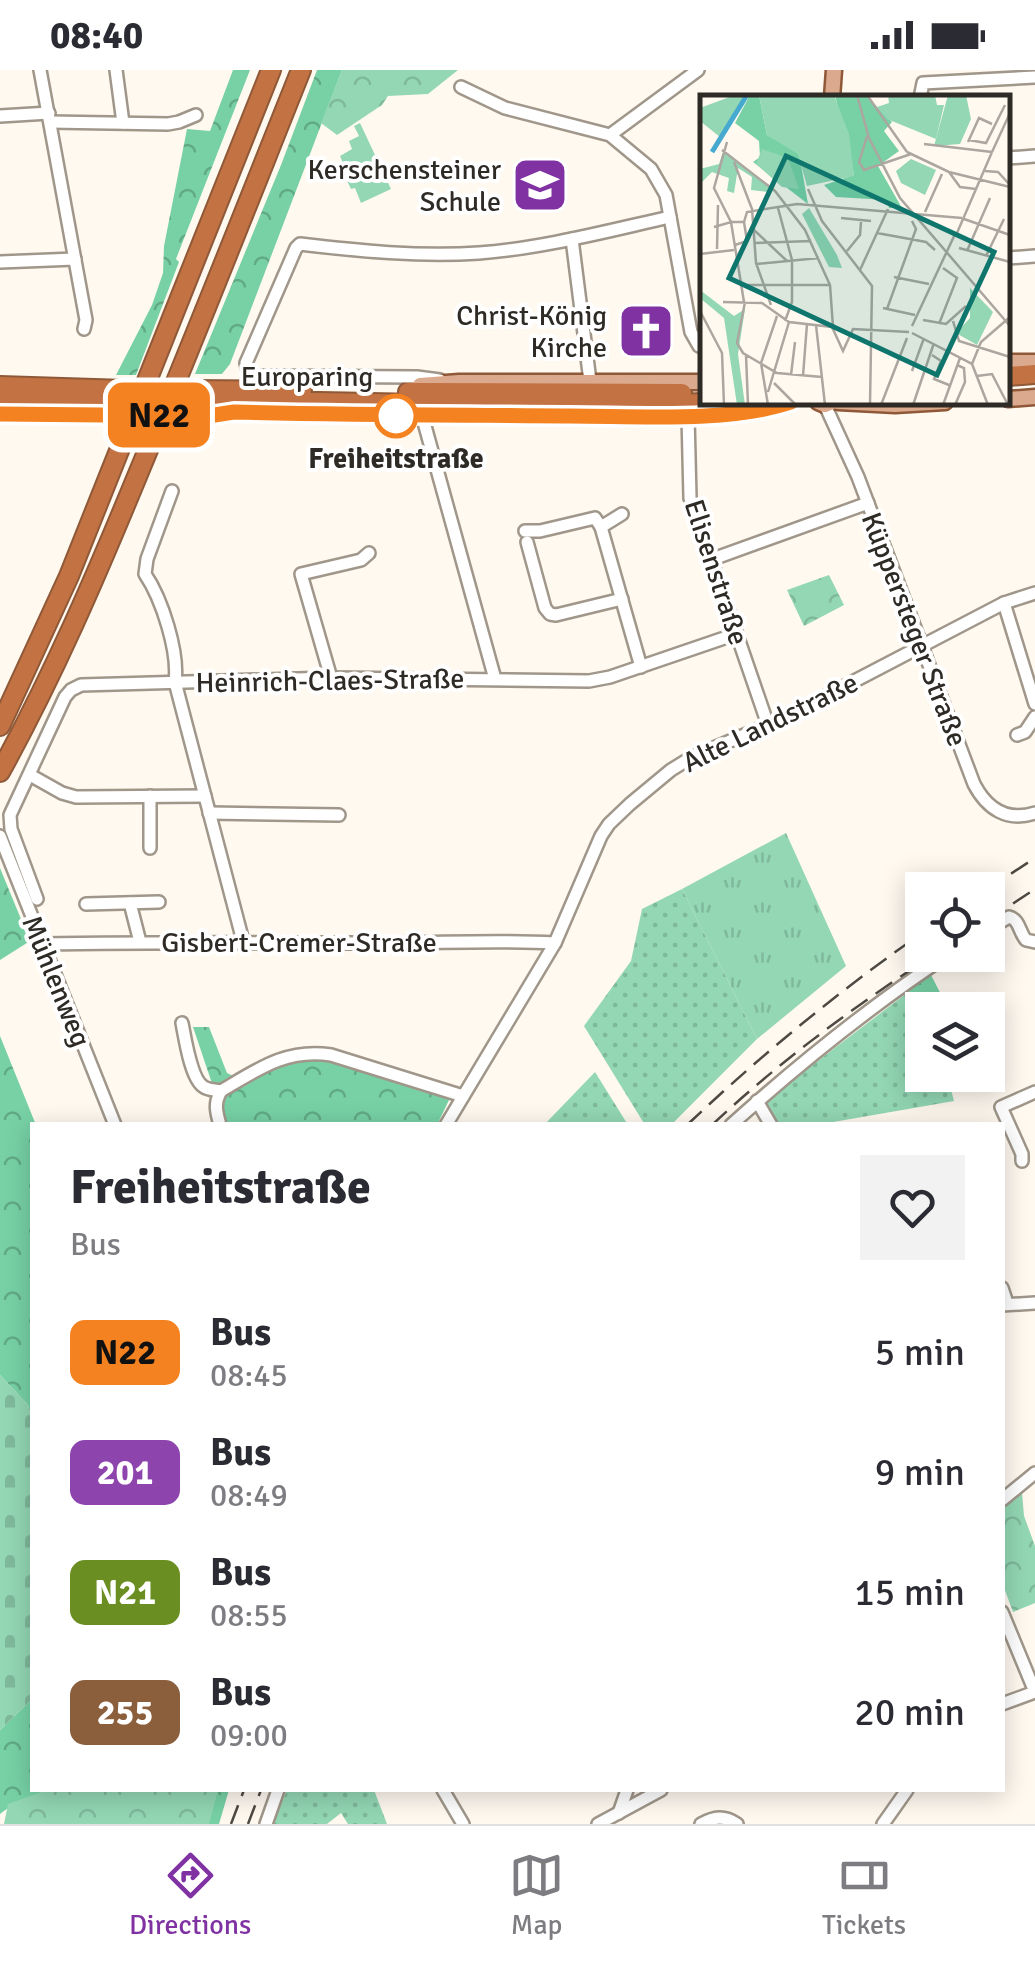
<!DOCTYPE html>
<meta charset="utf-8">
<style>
:root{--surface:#fff;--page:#f2f2f3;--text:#2b2b33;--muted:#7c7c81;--line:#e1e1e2;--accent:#8032a3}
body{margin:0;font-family:Signika,sans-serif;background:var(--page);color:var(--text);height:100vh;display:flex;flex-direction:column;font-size:38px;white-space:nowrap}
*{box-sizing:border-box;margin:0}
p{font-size:32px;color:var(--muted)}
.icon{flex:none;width:55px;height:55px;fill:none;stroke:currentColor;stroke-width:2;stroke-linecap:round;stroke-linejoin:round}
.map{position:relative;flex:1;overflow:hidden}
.panel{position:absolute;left:30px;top:1052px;width:975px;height:670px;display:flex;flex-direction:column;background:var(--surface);border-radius:0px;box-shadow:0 5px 25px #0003}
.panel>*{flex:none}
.badge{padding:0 20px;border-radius:15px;font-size:35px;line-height:65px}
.controls{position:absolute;left:905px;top:802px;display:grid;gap:20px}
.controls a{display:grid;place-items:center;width:100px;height:100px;border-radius:0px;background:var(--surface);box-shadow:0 5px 25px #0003;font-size:50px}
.map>.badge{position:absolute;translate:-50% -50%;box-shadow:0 0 0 5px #fff}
.round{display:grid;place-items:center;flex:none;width:105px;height:105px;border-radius:0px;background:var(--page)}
.head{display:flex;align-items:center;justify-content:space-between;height:170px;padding:0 40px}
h1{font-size:48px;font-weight:700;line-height:75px}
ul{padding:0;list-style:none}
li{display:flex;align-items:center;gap:30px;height:120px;padding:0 40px}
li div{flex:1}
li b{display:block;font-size:38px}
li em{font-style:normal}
li .badge{min-width:110px;font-weight:700;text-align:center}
.status{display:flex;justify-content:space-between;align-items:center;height:70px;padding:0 50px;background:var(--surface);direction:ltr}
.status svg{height:28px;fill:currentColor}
.tabs{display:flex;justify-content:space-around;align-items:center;height:140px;border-top:2px solid var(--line);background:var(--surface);font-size:28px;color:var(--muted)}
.tabs a{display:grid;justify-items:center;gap:5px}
.tabs .current{color:var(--accent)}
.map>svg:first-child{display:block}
.grass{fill:url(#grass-tufts)}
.forest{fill:url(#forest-crowns)}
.cemetery{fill:url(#cemetery-stones)}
.park{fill:url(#park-crowns)}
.garden{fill:url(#garden-dots)}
.pitch{fill:#93d7b4}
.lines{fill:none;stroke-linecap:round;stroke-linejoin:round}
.minor-casing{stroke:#a0978a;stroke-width:16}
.major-casing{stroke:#8f5938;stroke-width:19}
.highway-casing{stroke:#8f5938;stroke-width:22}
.minor{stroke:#fff;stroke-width:11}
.major{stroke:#dbaa8e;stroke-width:14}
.highway{stroke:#c37243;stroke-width:18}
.rail{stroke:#4d4943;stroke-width:2.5;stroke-dasharray:20 10;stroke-linecap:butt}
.minor-bridge-casing{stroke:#a0978a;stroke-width:16;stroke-linecap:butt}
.highway-bridge-casing{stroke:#8f5938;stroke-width:22;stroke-linecap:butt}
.minor-bridge{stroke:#fff;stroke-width:11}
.highway-bridge{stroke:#c37243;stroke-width:18}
.line-casing{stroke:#fff;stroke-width:22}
.line{stroke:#f58220;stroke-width:15}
.stop-dot{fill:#fff;stroke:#f58220;stroke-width:5}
.labels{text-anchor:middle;stroke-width:8;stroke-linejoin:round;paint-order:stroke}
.poi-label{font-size:28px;fill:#2e2a25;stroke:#fff;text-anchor:end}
.street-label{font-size:28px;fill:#2e2a25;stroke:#fff}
.stop-label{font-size:28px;font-weight:bold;fill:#2e2a25;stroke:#fff}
.inset-river{fill:none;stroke:#45a9d0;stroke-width:5}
.inset-road{fill:none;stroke:#aba69f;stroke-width:2.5}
.view{fill:#0f766e;fill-opacity:0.15;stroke:#0f766e;stroke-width:5}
.inset-edge{fill:none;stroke:#2e2a25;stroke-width:5}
</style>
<div class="status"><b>08:40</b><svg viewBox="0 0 49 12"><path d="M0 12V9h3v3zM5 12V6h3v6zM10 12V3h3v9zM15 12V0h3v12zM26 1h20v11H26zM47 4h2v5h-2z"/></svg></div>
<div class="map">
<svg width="1035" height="1754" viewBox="0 0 1035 1754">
<defs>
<pattern id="grass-tufts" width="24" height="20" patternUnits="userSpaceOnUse" patternTransform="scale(2.5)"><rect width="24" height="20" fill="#93d7b4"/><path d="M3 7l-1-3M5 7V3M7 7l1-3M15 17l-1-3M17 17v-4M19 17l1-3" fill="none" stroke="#7fb99b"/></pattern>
<pattern id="forest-crowns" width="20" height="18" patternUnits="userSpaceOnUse" patternTransform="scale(2.5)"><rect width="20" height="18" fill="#77d1a5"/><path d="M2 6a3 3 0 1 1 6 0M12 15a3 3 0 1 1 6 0" fill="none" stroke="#62aa86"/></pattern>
<pattern id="cemetery-stones" width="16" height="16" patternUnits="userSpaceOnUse" patternTransform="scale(2.5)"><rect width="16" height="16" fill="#93d7b4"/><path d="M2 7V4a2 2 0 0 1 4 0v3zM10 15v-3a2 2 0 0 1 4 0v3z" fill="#7fb99b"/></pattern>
<pattern id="park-crowns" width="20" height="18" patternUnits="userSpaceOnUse" patternTransform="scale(2.5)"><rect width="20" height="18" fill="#93d7b4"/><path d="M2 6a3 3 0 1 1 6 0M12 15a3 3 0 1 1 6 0" fill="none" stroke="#7fb99b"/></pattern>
<pattern id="garden-dots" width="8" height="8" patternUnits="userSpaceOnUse" patternTransform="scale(2.5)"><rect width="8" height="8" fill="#93d7b4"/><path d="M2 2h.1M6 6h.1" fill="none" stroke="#7fb99b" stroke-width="1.8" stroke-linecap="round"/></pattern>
</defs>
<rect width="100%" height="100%" fill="#fff9f0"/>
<polygon class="grass" points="786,763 846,896 757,969 682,819"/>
<g class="forest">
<polygon points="233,0 250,0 176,189 179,192 136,305 116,305 152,235 163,203 164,176 187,59 210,61"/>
<polygon points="317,0 342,0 230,294 222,304 195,304 281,95"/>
<polygon points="0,798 30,871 0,890"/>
<polygon points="930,903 949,940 922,940 922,954 907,923"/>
<polygon points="193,957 209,957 227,1003 244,1011 278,995 313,987 450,1028 437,1055 226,1055"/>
<polygon points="0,966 36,1055 32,1055 32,1350 28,1335 0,1305"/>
<polygon points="32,1629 32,1720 229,1720 219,1754 7,1754 16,1732 0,1744 0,1660"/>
</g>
<polygon class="cemetery" points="0,1305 28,1335 32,1350 32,1629 0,1660"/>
<g class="park">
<polygon points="342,0 458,0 428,24 388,26 382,35 337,65 321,53"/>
<polygon points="829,505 844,535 804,556 787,520"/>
<polygon points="1022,1423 1024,1446 1035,1476 1035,1533 1013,1542 1003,1515 1003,1439"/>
<polygon points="47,1720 218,1720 209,1754 4,1754 8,1734"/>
</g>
<g class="garden">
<polygon points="682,819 757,969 671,1055 645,1055 584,956 631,891 642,839"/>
<polygon points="907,923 922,954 922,1005 947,1005 954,1031 816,1055 780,1055 765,1031"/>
<polygon points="595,1002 628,1055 544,1055"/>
<polygon points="287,1720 374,1720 387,1754 348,1754 341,1743 327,1754 273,1754"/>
</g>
<polygon class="pitch" points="360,53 391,119 361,133 355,118 351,119 343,102 346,100 340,86 352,79 349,71 359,66 354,56"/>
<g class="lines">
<g class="minor-casing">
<g id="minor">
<polyline points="40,0 86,250 84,259"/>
<polyline points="116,0 123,53"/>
<polyline points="461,17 505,38 610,65 651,99 666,125 691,262 699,276"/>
<polyline points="920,28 923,13 1035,7"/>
<polyline points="0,46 49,43"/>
<polyline points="50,52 168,54 179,52 196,45"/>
<polyline points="610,65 698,0"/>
<polyline points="1008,88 1035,86"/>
<polyline points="572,169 590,311"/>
<polyline points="1008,188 1035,186"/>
<polyline points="0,192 75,189"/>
<path d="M440 310 417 307 253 306 248 302 246 293 296 178 300 174C359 181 419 187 479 183 544 178 607 161 670 147"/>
<path d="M825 335 858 407 974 714C987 739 1007 752 1035 743"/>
<polyline points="0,344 116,344"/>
<polyline points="178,345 224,345"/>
<polyline points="427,345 425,356 495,609"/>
<polyline points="688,346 690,428 768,655"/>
<path d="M172 421 147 489 145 504C162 529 179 582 175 612L243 871"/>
<polyline points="622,444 601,457 641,597"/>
<polyline points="525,461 540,461 595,448 601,457"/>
<polyline points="527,472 545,538 550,544 556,545 622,529"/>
<polyline points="710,490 868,433"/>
<polyline points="1004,533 1035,634"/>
<polyline points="331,608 301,504 361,490 369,483"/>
<polyline points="1017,665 1025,662 1035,647"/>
<polyline points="30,705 62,723 76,727 205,726"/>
<polyline points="150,726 150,778"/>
<polyline points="209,743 339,745"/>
<polyline points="0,766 115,1055"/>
<polyline points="37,829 11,759 10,745 65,627 71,620 81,615 331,608 589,611 610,607 736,564"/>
<polyline points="130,833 140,872"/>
<polyline points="86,834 159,832"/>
<path d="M988 859 1009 847C1020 850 1019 862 1026 870L1035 872"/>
<path d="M42 874C157 872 272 873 387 873 443 873 499 870 555 873"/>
<path d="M182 953C185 968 191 1010 204 1017 208 1020 217 1020 221 1021 214 1033 216 1041 220 1055"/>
<path d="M221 1021C258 999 287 978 331 985L463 1026"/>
<polyline points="757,1031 771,1055"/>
<polyline points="446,1055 555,873 601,766 609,754 630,734 671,700 692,687 768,655 820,629 1004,533 1035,523"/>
<path d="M731 1055C799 994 872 935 948 885"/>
<polyline points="1022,1091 1022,1084 1001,1037 1035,1022"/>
<polyline points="1002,1218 1007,1233"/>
<polyline points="1002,1235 1035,1233"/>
<polyline points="1002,1430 1035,1403"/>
<polyline points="1002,1542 1035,1622 1002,1634"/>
<polyline points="443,1720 463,1754"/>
<polyline points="619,1743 627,1720"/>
<polyline points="266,1754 278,1720"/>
<polyline points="598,1754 661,1720"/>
<path d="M701 1754C714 1747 724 1745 737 1754"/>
<polyline points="883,1754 907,1720"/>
</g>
</g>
<g class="major-casing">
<g id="major">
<polyline points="832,28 834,0"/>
<polyline points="1008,292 1035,292"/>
<polyline points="420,315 459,312 702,312"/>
<polyline points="1008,329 1035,327"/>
<polyline points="818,332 825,335 832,332"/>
<polyline points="838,332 895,335 945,332"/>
<polyline points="213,340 395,345 688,346 763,340 791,332"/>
</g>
</g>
<g class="highway-casing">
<g id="highway">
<polyline points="1008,306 1035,304"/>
<polyline points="0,316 126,320"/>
<polyline points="189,320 302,321"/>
<polyline points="408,322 682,323"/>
<polyline points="0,331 121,332"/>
<polyline points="184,333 320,332 580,337 734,332"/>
<polyline points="0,656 69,506 271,0"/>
<path d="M0 702C53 606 96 506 138 404 194 270 247 135 301 0"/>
</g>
</g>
<use href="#minor" class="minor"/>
<use href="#major" class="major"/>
<use href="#highway" class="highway"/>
<g class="rail">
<polyline points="986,820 1035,788"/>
<polyline points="988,850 1035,819"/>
<path d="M687 1055C761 985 839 921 922 863"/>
<path d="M712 1055C780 991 855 936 933 885"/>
<polyline points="231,1754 244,1720"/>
<polyline points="248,1754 261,1720"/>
</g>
<g class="minor-bridge-casing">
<polyline id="minor-bridge" points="116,344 178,345"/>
</g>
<g class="highway-bridge-casing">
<g id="highway-bridge">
<polyline points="126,320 189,320"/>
<polyline points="121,332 184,333"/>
</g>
</g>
<use href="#minor-bridge" class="minor-bridge"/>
<use href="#highway-bridge" class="highway-bridge"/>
</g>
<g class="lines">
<g class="line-casing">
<path id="line" d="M0 344 208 346 234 342C346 345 458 345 570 346 637 346 729 353 791 332"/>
</g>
<use href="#line" class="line"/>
</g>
<defs>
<g id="school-square" transform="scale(2.875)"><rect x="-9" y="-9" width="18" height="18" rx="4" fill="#8032a3" stroke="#fff"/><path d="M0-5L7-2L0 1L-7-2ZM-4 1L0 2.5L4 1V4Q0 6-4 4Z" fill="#fff"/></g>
<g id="church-square" transform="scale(2.875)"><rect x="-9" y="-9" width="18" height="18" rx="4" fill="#8032a3" stroke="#fff"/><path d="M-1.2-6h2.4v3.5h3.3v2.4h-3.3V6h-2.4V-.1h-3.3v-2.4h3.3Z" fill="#fff"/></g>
</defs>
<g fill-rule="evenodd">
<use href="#school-square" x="540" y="115"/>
<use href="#church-square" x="646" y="261"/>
</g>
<circle class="stop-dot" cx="396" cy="346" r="20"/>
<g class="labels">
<g class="poi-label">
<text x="501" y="109">Kerschensteiner<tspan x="501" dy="32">Schule</tspan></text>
<text x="607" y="255">Christ-König<tspan x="607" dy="32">Kirche</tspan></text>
</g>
<g class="street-label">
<text x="307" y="316">Europaring</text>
<text transform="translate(717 502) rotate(72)" y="10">Elisenstraße</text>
<text transform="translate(915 559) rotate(69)" y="10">Küppersteger Straße</text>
<text transform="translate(330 610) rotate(-1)" y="10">Heinrich-Claes-Straße</text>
<text transform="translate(770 652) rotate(-26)" y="10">Alte Landstraße</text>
<text x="299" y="882">Gisbert-Cremer-Straße</text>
<text transform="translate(57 911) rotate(68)" y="10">Mühlenweg</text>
</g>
<g class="stop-label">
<text x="396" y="398">Freiheitstraße</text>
</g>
</g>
<g transform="translate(700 25)">
<rect width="310" height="310" fill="#fff9f0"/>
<path d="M35 0H46L43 11 20 42 0 26V13ZM23 57 70 91 68 97 51 95 52 82 38 73 34 98 27 96 29 83 12 77 0 89V74L19 69ZM0 195 34 221 45 214 38 259 45 310H37L24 223 0 203Z" fill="#93d7b4"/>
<path d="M50 0H59L67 40 99 58 108 109 53 67 60 62 59 46 35 28ZM135 0H165L192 27 184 36 199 56 178 71 202 113H189L187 105 136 102 124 90 154 80Z" fill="#77d1a5"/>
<path d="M59 0H134L149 39 154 81 107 91 98 59 67 40ZM188 0H235L237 10H244L236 44 187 24 177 12 189 8Z" fill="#93d7b4"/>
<path d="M62 54 88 63 99 94 82 92 56 69ZM270 193 293 217 277 250 256 238 270 223Z" fill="#93d7b4"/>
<path d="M248 0H266L271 24 260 49 234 51ZM211 64 236 75 225 100 201 88 196 76ZM109 113 137 160 142 173 129 172 102 119Z" fill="#93d7b4"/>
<path class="inset-river" d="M12 57 47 0"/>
<path class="inset-road" d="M157 0 169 43 200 103 310 231M167 0 207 57M167 41 159 67 164 75 211 59M269 45 286 48 305 10M27 47 14 93 31 127H44M268 47 279 23 292 29M224 49 292 57M22 55 75 96 105 135 130 190 133 232M207 57 249 77 310 92M292 57 310 18M34 67 52 114 56 168 71 210M285 76 298 77 310 90M249 77 260 92 276 94M108 94 122 126 172 191 170 310M78 113 92 165V207L85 226M225 117 242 79M141 123 171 126M264 124 310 140M44 127 47 117 97 109 262 123M14 132 31 127 44 207M54 135 87 166M177 138 226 147 235 155M257 138 292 57M54 148 111 146M35 150 47 146 44 127M259 153 310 167M17 154 18 110M147 156 160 140 161 127M267 156 290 103M0 159 34 155M286 161 304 124M56 169 119 163M160 175 188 114M194 182 229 189M45 190H130M23 207 62 208 89 227 132 232 143 256 153 234 209 237M45 207 37 248 43 258 77 278 122 282M183 213 215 220M187 214 216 134 212 126M0 216 22 258 24 310M223 225 246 229 266 211M253 226 259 246 310 262M239 229 257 183 243 173M116 230 125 310M212 231 256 137M212 238 272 269 288 310M46 260 48 310M232 260 241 266 234 284 249 290M272 269 281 247 310 222M212 276 224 243M91 280 95 247M103 281 107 229M277 281 292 279 308 310M74 288 96 310M68 297 89 227M68 310 61 268 77 221M181 310 207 243M213 310 234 248M243 310 260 263M255 310 265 287 264 273 257 270"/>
<path class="view" d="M86 61 294 157 237 280 29 183Z"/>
<rect width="310" height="310" class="inset-edge"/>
</g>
</svg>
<div class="controls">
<a><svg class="icon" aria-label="locate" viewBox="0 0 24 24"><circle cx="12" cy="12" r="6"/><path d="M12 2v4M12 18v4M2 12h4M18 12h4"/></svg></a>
<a><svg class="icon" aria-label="layers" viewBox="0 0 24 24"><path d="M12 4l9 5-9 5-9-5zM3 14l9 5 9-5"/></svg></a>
</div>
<b class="badge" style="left:159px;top:345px;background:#f58220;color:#111">N22</b>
<section class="panel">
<div class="head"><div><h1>Freiheitstraße</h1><p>Bus</p></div><a class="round"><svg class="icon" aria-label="heart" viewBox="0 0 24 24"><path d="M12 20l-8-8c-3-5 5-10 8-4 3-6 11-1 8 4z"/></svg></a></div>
<ul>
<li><span class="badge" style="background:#f58220;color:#111">N22</span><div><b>Bus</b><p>08:45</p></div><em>5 min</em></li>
<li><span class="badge" style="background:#8e44ad;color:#fff">201</span><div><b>Bus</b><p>08:49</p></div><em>9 min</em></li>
<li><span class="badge" style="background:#6b8e23;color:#fff">N21</span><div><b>Bus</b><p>08:55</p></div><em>15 min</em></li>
<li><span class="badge" style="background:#8b5e3c;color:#fff">255</span><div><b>Bus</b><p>09:00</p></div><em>20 min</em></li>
</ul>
</section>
</div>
<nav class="tabs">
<a class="current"><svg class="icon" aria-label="directions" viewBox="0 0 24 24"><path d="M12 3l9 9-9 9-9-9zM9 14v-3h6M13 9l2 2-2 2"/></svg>Directions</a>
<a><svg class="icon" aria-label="map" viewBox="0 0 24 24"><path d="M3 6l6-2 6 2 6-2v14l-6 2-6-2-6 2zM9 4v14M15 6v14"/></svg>Map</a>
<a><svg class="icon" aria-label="tickets" viewBox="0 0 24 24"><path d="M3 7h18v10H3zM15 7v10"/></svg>Tickets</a>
</nav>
